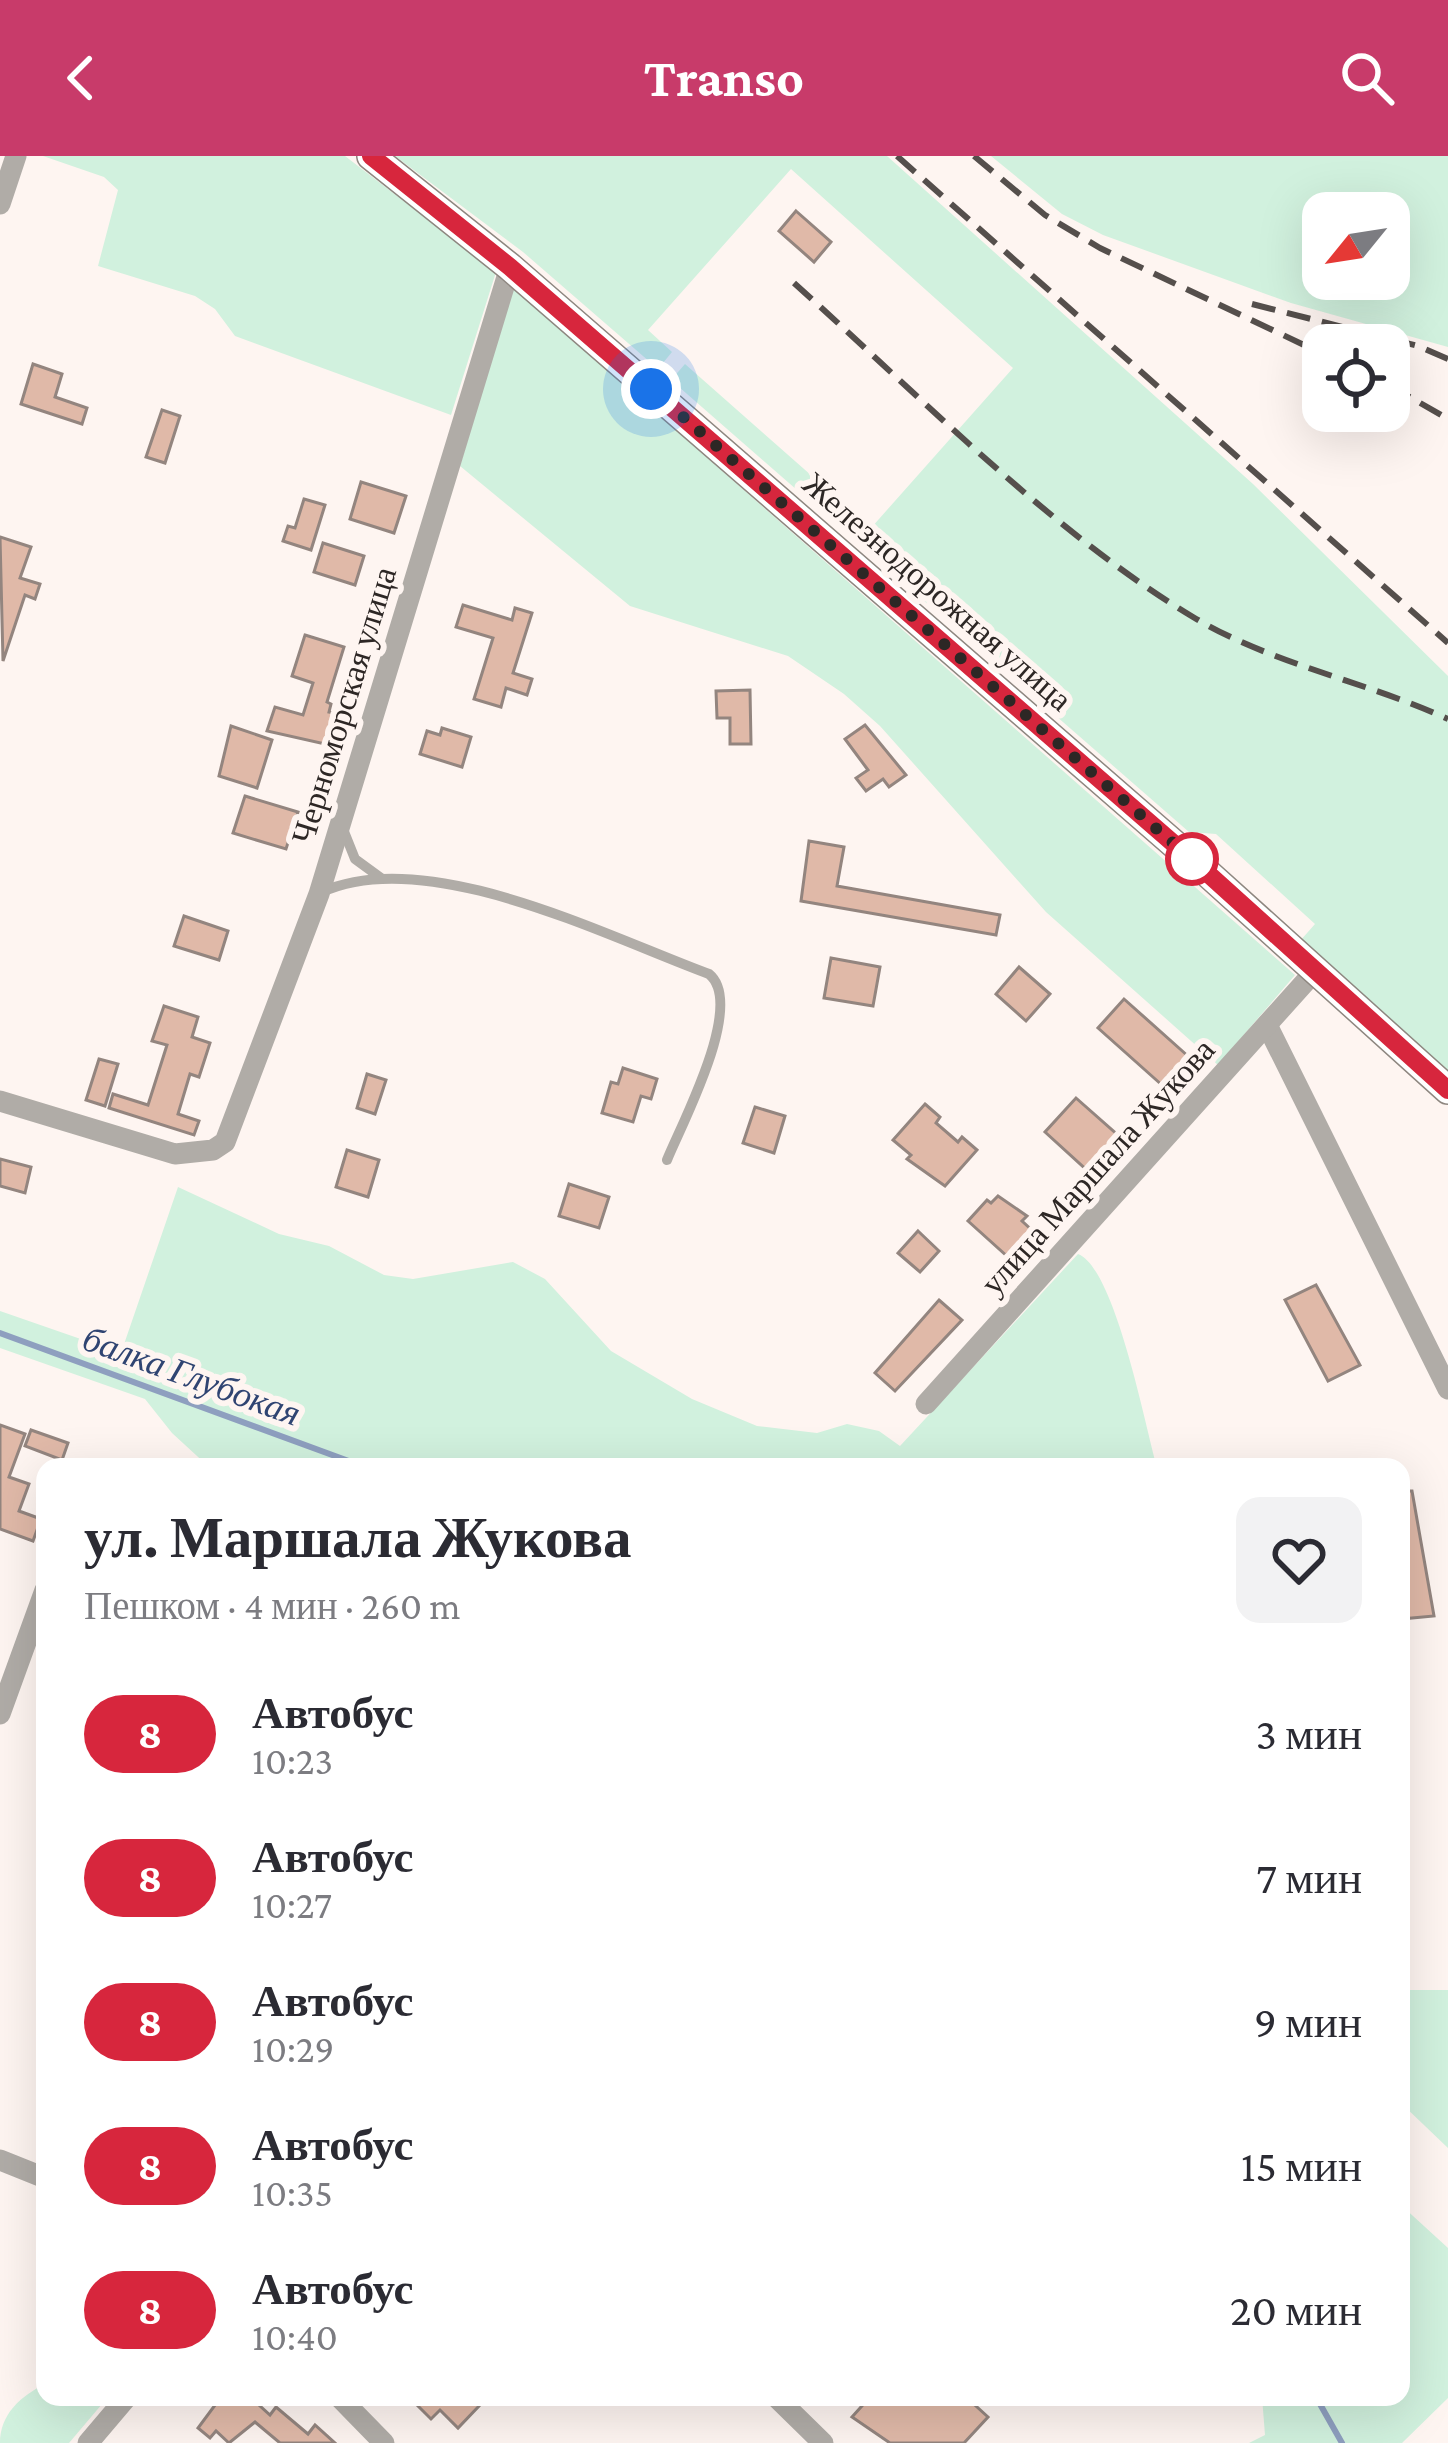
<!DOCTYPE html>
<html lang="ru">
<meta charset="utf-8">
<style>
:root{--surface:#fff;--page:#f2f2f3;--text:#2b2b33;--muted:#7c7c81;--accent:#c83b6a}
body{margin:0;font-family:"Crimson Pro",serif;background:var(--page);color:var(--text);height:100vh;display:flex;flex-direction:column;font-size:45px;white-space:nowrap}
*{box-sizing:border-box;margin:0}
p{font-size:39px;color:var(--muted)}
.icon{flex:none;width:66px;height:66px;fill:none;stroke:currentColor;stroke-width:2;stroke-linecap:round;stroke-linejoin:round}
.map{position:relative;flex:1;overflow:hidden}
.sheet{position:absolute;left:36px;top:1302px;width:1374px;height:948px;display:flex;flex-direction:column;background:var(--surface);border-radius:24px;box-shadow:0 12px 48px #0002}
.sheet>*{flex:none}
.badge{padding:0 24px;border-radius:39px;font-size:42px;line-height:78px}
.needle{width:78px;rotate:240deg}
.controls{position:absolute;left:1302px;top:36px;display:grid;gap:24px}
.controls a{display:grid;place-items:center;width:108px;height:108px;border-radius:24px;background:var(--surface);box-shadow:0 12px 48px #0002;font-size:60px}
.you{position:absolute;width:60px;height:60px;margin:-30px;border:9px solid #fff;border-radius:50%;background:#1a73e8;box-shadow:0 0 0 18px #1a73e833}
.map>.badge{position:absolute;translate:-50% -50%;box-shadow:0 0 0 6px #fff}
.round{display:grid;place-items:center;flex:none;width:126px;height:126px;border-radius:24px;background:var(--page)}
.summary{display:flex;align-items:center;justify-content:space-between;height:204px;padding:0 48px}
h1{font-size:57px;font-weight:700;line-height:90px}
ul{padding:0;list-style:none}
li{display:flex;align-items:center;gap:36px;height:144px;padding:0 48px}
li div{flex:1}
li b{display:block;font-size:45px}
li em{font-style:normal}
li .badge{min-width:132px;font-weight:700;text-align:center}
header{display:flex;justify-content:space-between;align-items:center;height:156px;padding:0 48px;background:var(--accent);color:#fff;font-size:54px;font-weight:700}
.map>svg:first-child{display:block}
.green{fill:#d1f1de;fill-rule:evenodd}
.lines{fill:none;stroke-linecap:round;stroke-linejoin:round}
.stream{stroke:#8e9fbf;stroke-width:6}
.building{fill:#e0b9a8;stroke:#93857f;stroke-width:3}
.lane{stroke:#b0aca7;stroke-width:10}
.street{stroke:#b0aca7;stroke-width:21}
.secondary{stroke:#8e8780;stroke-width:30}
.rail{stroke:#554f4c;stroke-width:6;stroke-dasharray:24 12;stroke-linecap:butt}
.line-casing{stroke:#fff;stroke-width:27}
.line{stroke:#d7263d;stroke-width:18}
.walk{stroke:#2d2725;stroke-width:12;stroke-dasharray:0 21.6}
.stop-dot{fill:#fff;stroke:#d7263d;stroke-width:6}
.labels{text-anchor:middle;stroke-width:12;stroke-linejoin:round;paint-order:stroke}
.street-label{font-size:33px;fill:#2d2725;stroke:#fef5f1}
.water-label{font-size:36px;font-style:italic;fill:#2f4472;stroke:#fef5f1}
</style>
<header><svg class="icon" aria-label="back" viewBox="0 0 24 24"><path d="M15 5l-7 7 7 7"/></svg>Transo<svg class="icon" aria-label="search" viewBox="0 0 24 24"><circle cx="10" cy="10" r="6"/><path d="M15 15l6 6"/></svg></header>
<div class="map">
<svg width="1448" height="2287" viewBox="0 0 1448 2287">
<rect width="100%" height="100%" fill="#fef5f1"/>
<g class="green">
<polygon points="43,0 345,0 496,116 451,259 235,180 215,153 195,140 98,110 118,34 104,21"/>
<polygon points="395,0 887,0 1253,328 1448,520 1448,917 1300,785 1315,768 1216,678 1189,676 671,224 685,208 871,372 1013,212 791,13 648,174 672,196 658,213 523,96"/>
<path d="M991 0H1448V191L1291 147 1103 79 1062 58ZM1323 57H1389V123H1323Z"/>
<polygon points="513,131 1295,819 1218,909 1046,756 880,570 844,538 788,500 630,450 460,310"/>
<path d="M178 1031 279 1078 329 1090 384 1119 413 1123 513 1106 545 1123 611 1195 692 1243 757 1270 817 1277 847 1268 879 1275 900 1290 1078 1098C1115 1112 1145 1269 1157 1311H209L172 1277 145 1243 0 1192V1155L121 1197Z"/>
<polygon points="1401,1834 1448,1834 1448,1992 1401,1947"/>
<polygon points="1401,2049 1448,2092 1448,2242 1402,2287 1249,2287 1265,2279 1262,2241 1401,2241"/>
<path d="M45 2228V2241H108L69 2287H0C0 2258 21 2240 45 2228Z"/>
</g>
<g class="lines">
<g class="stream">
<polyline points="0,1177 365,1311"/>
<polyline points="1316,2241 1342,2287"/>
</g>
</g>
<g class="building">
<polygon points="796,55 831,86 814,106 779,75"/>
<polygon points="33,208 62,218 55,241 87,252 82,268 21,248"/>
<polygon points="162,254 180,260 165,307 146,301"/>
<polygon points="361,326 406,340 394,377 350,363"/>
<polygon points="304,343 325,349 311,394 283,385 288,370 295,372"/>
<polygon points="0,381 31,391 20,422 40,428 35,443 25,439 3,505"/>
<polygon points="323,387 364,400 355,429 314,416"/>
<polygon points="463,449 512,464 515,452 532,457 513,517 532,523 527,539 506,532 501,551 474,543 493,482 456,471"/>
<polygon points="305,479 344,491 327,546 331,548 329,556 334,557 325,588 267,575 275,551 303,559 313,527 292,520"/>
<polygon points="750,534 751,588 730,588 730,562 717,562 716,535"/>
<polygon points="865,569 906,619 889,631 883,623 866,635 856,622 868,614 845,583"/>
<polygon points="231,570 272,584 257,632 219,620"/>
<polygon points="442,572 471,581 462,611 420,598 427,575 440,579"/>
<polygon points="245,640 298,656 286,693 233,677"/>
<polygon points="809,685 844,691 837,730 1000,759 996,779 801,745"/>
<polygon points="184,760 228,775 219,804 174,790"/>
<polygon points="831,802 880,811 873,850 824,842"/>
<polygon points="1019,811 1050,838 1026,865 996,838"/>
<polygon points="1124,843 1189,901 1163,930 1098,872"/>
<polygon points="164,850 198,861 192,881 210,887 199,921 190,918 178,958 199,965 194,979 109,952 113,938 148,949 167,889 152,885"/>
<polygon points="99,903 118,908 105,950 86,944"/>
<polygon points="623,912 657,923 651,943 641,940 633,966 602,957 611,926 618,928"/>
<polygon points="367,918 386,924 375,958 357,952"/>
<polygon points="1076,942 1120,981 1089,1016 1045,976"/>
<polygon points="925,948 940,961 936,967 958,986 962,981 977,994 945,1030 907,1003 911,999 893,984"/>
<polygon points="755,951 785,960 774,997 743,987"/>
<polygon points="347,994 379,1004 368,1041 336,1031"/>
<polygon points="0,1003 31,1011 25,1037 0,1030"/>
<polygon points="569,1028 609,1041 599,1072 559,1060"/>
<polygon points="998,1040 1027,1060 1022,1065 1036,1078 1008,1101 968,1065 987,1044 991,1047"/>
<polygon points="918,1075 939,1095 920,1116 898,1097"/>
<polygon points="1316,1129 1360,1209 1328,1225 1285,1144"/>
<polygon points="939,1144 962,1164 895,1235 875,1217"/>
<polygon points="0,1269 25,1278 9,1321 29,1328 19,1355 41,1363 33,1385 0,1373"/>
<polygon points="31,1274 68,1287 62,1304 25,1290"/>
<polygon points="1401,1335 1412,1335 1434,1460 1401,1463"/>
<polygon points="221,2241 250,2241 270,2259 276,2251 308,2278 315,2269 335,2287 280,2287 255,2266 229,2287 216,2275 210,2282 198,2272"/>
<polygon points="409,2241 470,2241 479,2250 458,2272 440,2254 431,2263"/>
<polygon points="870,2241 966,2241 988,2261 964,2287 890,2287 852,2261"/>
</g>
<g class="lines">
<g class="lane">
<polyline points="343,673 355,703 381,722"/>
<path d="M322 736C427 688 608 781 709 818 746 848 682 967 667 1004"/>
</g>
<g class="street">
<polyline points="0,48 16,0"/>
<polyline points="1267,869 1448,1233"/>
<polyline points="0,945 175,998 213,994 225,986 319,738 510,111"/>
<polyline points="926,1248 1315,815"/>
<polyline points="0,1558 45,1434"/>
<polyline points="0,2004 45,2022"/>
<polyline points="339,2241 384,2287"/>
<polyline points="776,2241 823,2287"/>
<polyline points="88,2287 127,2241"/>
</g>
<polyline class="secondary" points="371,0 510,111 1204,714 1448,934"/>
<g class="rail">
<polyline points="897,0 1448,487"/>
<polyline points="974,0 1045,59 1100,92 1323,198"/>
<path d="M794 127C919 239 1050 375 1193 461 1271 508 1365 525 1448 563"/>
<polyline points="1252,148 1418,190 1448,203"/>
<polyline points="1389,229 1448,263"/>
</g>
</g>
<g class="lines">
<g class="line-casing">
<polyline id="line" points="371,0 510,111 1204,714 1448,934"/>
</g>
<use href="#line" class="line"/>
<polyline class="walk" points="651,233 1204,714 1192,703"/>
</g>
<circle class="stop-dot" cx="1192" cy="703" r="24"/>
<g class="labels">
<g class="street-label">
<text transform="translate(938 435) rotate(41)" y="12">Железнодорожная улица</text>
<text transform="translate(343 549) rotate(-73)" y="12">Черноморская улица</text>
<text transform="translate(1097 1010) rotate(-48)" y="12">улица Маршала Жукова</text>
</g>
<g class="water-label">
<text transform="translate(192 1219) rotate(20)" y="13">балка Глубокая</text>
</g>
</g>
</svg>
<div class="controls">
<a><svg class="needle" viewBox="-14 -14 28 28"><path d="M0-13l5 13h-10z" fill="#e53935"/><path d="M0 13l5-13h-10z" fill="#7c7c81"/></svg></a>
<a><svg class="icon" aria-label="locate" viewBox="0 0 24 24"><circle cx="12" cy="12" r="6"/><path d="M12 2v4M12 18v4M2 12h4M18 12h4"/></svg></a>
</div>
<div class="you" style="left:651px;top:233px"></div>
<section class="sheet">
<div class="summary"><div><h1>ул. Маршала Жукова</h1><p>Пешком · 4 мин · 260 m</p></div><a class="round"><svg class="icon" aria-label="heart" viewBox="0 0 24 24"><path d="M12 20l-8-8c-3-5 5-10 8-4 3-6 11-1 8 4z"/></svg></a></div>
<ul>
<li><span class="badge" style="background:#d7263d;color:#fff">8</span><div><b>Автобус</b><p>10:23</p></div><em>3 мин</em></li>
<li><span class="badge" style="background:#d7263d;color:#fff">8</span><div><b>Автобус</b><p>10:27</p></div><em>7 мин</em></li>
<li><span class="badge" style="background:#d7263d;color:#fff">8</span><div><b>Автобус</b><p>10:29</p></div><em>9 мин</em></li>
<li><span class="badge" style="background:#d7263d;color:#fff">8</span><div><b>Автобус</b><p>10:35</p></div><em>15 мин</em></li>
<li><span class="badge" style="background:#d7263d;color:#fff">8</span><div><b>Автобус</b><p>10:40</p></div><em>20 мин</em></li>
</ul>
</section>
</div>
